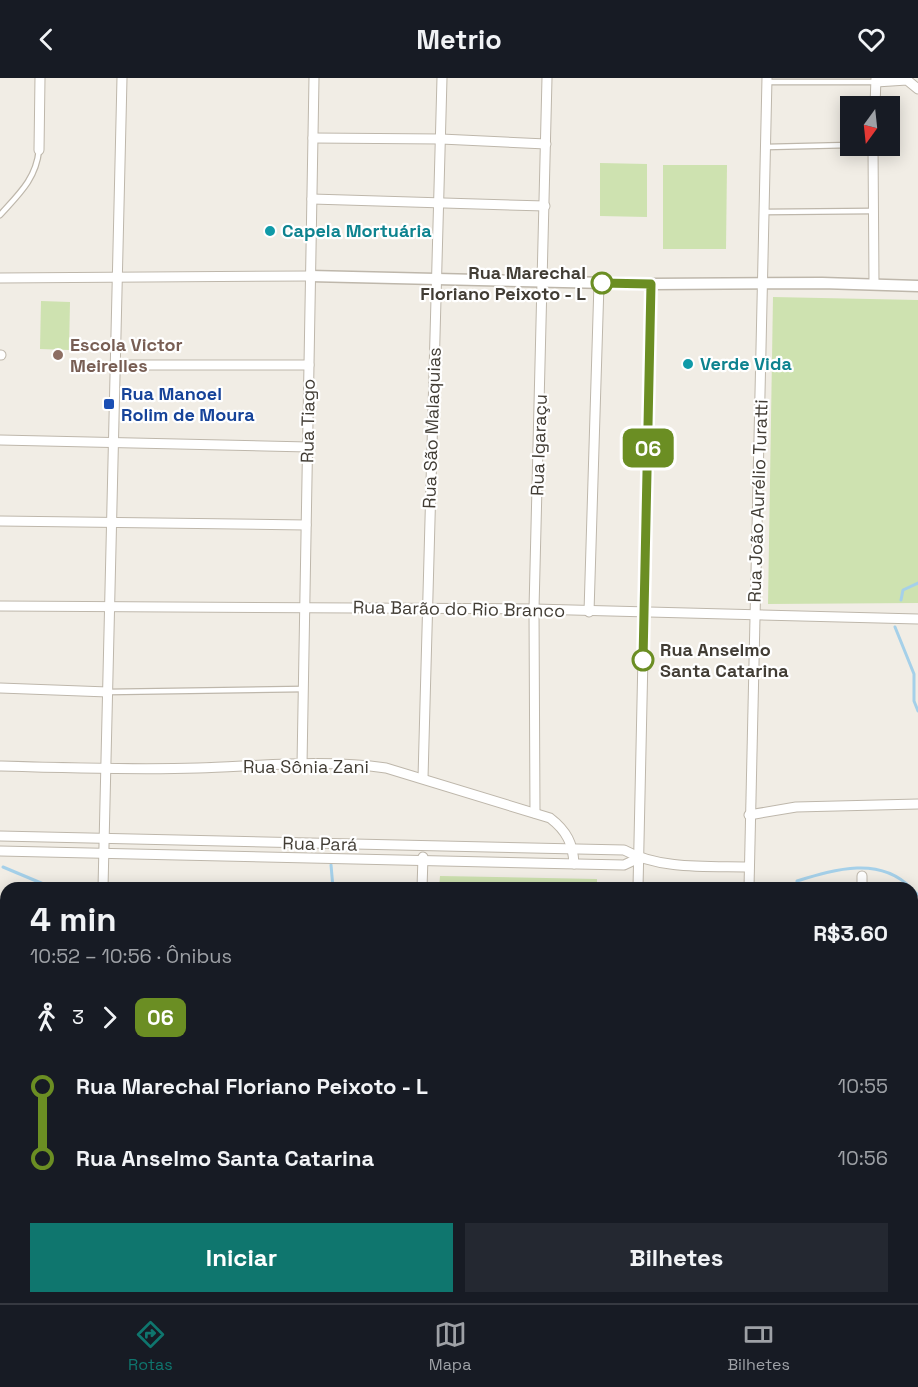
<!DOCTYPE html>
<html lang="pt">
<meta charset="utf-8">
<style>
:root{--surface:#171b24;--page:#242831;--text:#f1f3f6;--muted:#9ea1a6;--line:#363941;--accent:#0f766e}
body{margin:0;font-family:"Space Grotesk",sans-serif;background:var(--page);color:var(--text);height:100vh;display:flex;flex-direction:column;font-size:22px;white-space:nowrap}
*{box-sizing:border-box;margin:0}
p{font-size:20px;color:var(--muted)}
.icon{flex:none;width:33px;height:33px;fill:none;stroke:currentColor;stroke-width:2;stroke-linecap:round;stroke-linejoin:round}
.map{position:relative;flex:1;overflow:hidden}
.side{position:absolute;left:0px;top:804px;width:918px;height:422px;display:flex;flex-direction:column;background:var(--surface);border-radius:18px 18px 0 0;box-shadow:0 3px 15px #0003}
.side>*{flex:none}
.badge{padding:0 12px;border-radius:9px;font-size:21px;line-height:39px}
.needle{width:39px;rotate:195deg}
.fabs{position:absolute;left:840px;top:18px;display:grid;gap:12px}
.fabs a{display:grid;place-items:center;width:60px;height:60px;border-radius:0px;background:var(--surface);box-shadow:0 3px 15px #0003;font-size:30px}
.map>.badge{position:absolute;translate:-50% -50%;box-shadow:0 0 0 3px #fff}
.legs{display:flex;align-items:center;gap:9px;height:66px;padding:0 30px;font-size:20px}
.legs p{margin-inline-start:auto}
.headline{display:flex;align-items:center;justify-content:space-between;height:102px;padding:0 30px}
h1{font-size:33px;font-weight:700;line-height:45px}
.button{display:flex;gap:12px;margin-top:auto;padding:12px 30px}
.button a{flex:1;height:69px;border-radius:0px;background:var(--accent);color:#fff;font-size:24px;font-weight:700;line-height:69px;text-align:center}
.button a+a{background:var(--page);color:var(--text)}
ul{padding:0 30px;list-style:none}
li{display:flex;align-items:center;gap:21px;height:72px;font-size:22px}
li i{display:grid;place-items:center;width:9px;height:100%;margin:0 8px;background:currentColor}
li i::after{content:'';width:15px;height:15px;margin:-8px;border:4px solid;border-radius:50%;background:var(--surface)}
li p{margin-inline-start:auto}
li:first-child i{background:linear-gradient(#0000 50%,currentColor 0)}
li:last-child i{background:linear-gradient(currentColor 50%,#0000 0)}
header{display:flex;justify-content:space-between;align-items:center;height:78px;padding:0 30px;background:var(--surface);font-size:27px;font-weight:700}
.menu{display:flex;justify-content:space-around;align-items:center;height:84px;border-top:2px solid var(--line);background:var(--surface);font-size:16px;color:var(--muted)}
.menu a{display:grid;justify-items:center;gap:3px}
.menu .on{color:var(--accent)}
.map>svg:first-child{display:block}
.green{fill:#cee2b0}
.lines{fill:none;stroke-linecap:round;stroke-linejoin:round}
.stream{stroke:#a5d0e9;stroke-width:3}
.service-casing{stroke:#beb7ab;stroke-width:7}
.minor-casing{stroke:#beb7ab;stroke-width:11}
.tertiary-casing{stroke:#beb7ab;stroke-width:13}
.service{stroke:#fff;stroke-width:4.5}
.minor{stroke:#fff;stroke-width:9}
.tertiary{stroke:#fff;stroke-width:10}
.line-1-casing{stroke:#fff;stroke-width:14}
.line-1{stroke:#6b8e23;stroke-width:9}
.culture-dot{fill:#0f9aa8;stroke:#fff;stroke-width:2}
.stop-1-dot{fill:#fff;stroke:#6b8e23;stroke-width:3}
.education-dot{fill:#8d6e63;stroke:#fff;stroke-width:2}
.transit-dot{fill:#1a4fb4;stroke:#fff;stroke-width:2}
.labels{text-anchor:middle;stroke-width:4.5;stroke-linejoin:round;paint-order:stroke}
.culture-label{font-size:18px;font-weight:bold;fill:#0d838f;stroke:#fff;text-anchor:start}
.stop-label{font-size:18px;font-weight:bold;fill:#423d35;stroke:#fff;text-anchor:end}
.education-label{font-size:18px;font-weight:bold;fill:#785e54;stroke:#fff;text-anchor:start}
.transit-label{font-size:18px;font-weight:bold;fill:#164399;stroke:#fff;text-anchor:start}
.street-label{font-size:18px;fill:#423d35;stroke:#fff}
</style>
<header><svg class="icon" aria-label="back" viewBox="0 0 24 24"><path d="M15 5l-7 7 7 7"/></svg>Metrio<svg class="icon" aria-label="heart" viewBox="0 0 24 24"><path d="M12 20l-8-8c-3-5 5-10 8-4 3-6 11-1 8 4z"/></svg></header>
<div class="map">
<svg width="918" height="1225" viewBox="0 0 918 1225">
<rect width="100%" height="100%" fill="#f1ede5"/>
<g class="green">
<polygon points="600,85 647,86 647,139 600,138"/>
<polygon points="663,87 727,87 726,171 663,171"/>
<polygon points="773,219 918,222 918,525 768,526"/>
<polygon points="41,223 70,224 69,272 40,271"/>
<polygon points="440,798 597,801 597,810 439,810"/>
</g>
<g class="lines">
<g class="stream">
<polyline points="901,522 903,512 918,505"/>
<polyline points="895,549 914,596 914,623 918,633"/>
<polyline points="331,787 333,810"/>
<polyline points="3,789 53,810"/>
<path d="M797 810V803C836 791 880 778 911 810"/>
<polyline points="912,811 918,817"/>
</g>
<g class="service-casing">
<g id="service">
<polyline points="767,4 875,4"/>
<polyline points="766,69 850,67"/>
<polyline points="765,134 872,133"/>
<path d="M0 137C19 116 36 101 39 72"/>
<polyline points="108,614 304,611"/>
</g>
</g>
<g class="minor-casing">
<g id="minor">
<polyline points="876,4 907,2 918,11"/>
<polyline points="875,28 876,0"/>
<polyline points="313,60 441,61 546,66"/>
<polyline points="873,68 874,206"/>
<polyline points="39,72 40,0"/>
<polyline points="312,121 545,128"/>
<polyline points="0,200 310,198"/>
<polyline points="0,277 1,277"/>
<polyline points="115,287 309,287"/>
<polyline points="0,362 308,369"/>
<polyline points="0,443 306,447"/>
<polyline points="0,528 534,531 918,541"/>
<polyline points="589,534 599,205"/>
<polyline points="0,610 108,614"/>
<polyline points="302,687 314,0"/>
<path d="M0 688C66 690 131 692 198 690 260 688 325 681 386 690L550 740C567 753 573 766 574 786"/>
<polyline points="423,700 442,0"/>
<polyline points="535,735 534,531 547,0"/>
<polyline points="749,737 796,729 918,726"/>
<path d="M0 758 624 772C660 792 709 788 749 789"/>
<polyline points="0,773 624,787 639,780"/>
<polyline points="103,810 122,0"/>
<polyline points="422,810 423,779"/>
<polyline points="638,810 651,206"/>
<polyline points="749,810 767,0"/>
<polyline points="862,810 862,798"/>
<polyline points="0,851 6,851"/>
<polyline points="0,921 6,921"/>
<polyline points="0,996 6,997"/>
<polyline points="0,1065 6,1065"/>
<polyline points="0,1127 6,1127"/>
<polyline points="97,1225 97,1220"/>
<polyline points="199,1225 199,1220"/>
<polyline points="307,1225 307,1220"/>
<polyline points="417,1225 417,1220"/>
<polyline points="523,1225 523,1220"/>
<polyline points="629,1225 629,1220"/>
<polyline points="741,1225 741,1220"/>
<polyline points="854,1225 854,1220"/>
</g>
</g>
<g class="tertiary-casing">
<g id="tertiary">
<polyline points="310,198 651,206 822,205 918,208"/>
<polyline points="912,1006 918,1007"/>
<polyline points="912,1022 918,1022"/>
</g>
</g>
<use href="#service" class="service"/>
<use href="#minor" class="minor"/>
<use href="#tertiary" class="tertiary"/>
</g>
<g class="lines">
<g class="line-1-casing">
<polyline id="line-1" points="602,205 651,206 643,582"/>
</g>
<use href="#line-1" class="line-1"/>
</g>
<g class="culture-dot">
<circle cx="270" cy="153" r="6"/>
<circle cx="688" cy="286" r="6"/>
</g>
<g class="stop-1-dot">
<circle cx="602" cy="205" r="10"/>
<circle cx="643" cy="582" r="10"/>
</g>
<circle class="education-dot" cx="58" cy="277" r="6"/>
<rect class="transit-dot" x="103" y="320" width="12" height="12" rx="3"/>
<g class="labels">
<g class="culture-label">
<text x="282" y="159">Capela Mortuária</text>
<text x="700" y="292">Verde Vida</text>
</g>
<g class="stop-label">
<text x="586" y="201">Rua Marechal<tspan x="586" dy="21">Floriano Peixoto - L</tspan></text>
<text x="660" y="578" text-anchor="start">Rua Anselmo<tspan x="660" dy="21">Santa Catarina</tspan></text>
</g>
<g class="education-label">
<text x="70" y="273">Escola Victor<tspan x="70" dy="21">Meirelles</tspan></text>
</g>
<g class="transit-label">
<text x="121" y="322">Rua Manoel<tspan x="121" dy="21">Rolim de Moura</tspan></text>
</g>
<g class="street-label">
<text transform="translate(308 343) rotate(-89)" y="6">Rua Tiago</text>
<text transform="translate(432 350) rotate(-88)" y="6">Rua São Malaquias</text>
<text transform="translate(539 367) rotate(-88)" y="6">Rua Igaraçu</text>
<text transform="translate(758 423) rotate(-88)" y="6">Rua João Aurélio Turatti</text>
<text transform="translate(459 531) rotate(1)" y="6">Rua Barão do Rio Branco</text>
<text x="306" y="695">Rua Sônia Zani</text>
<text transform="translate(320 766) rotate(1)" y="6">Rua Pará</text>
</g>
</g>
</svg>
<div class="fabs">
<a><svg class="needle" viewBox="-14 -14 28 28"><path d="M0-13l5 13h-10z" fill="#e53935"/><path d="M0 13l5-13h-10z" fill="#9ea1a6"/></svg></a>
</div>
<b class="badge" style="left:648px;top:370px;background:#6b8e23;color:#fff">06</b>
<section class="side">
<div class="headline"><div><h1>4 min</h1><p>10:52 – 10:56 · Ônibus</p></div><b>R$3.60</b></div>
<div class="legs"><svg class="icon" aria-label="walk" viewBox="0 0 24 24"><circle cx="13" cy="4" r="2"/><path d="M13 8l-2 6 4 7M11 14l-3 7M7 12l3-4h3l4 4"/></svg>3<svg class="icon" aria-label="forward" viewBox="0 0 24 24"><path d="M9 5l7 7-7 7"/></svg><b class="badge" style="background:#6b8e23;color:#fff">06</b></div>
<ul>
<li><i style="color:#6b8e23"></i><b>Rua Marechal Floriano Peixoto - L</b><p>10:55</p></li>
<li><i style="color:#6b8e23"></i><b>Rua Anselmo Santa Catarina</b><p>10:56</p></li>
</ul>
<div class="button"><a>Iniciar</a><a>Bilhetes</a></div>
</section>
</div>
<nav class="menu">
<a class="on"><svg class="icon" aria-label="directions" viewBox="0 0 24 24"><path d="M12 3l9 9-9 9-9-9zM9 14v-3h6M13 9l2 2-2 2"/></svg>Rotas</a>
<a><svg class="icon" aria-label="map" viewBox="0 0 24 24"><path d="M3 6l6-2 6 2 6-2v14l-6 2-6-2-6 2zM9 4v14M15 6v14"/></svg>Mapa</a>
<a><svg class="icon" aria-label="tickets" viewBox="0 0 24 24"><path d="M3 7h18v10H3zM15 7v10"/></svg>Bilhetes</a>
</nav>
